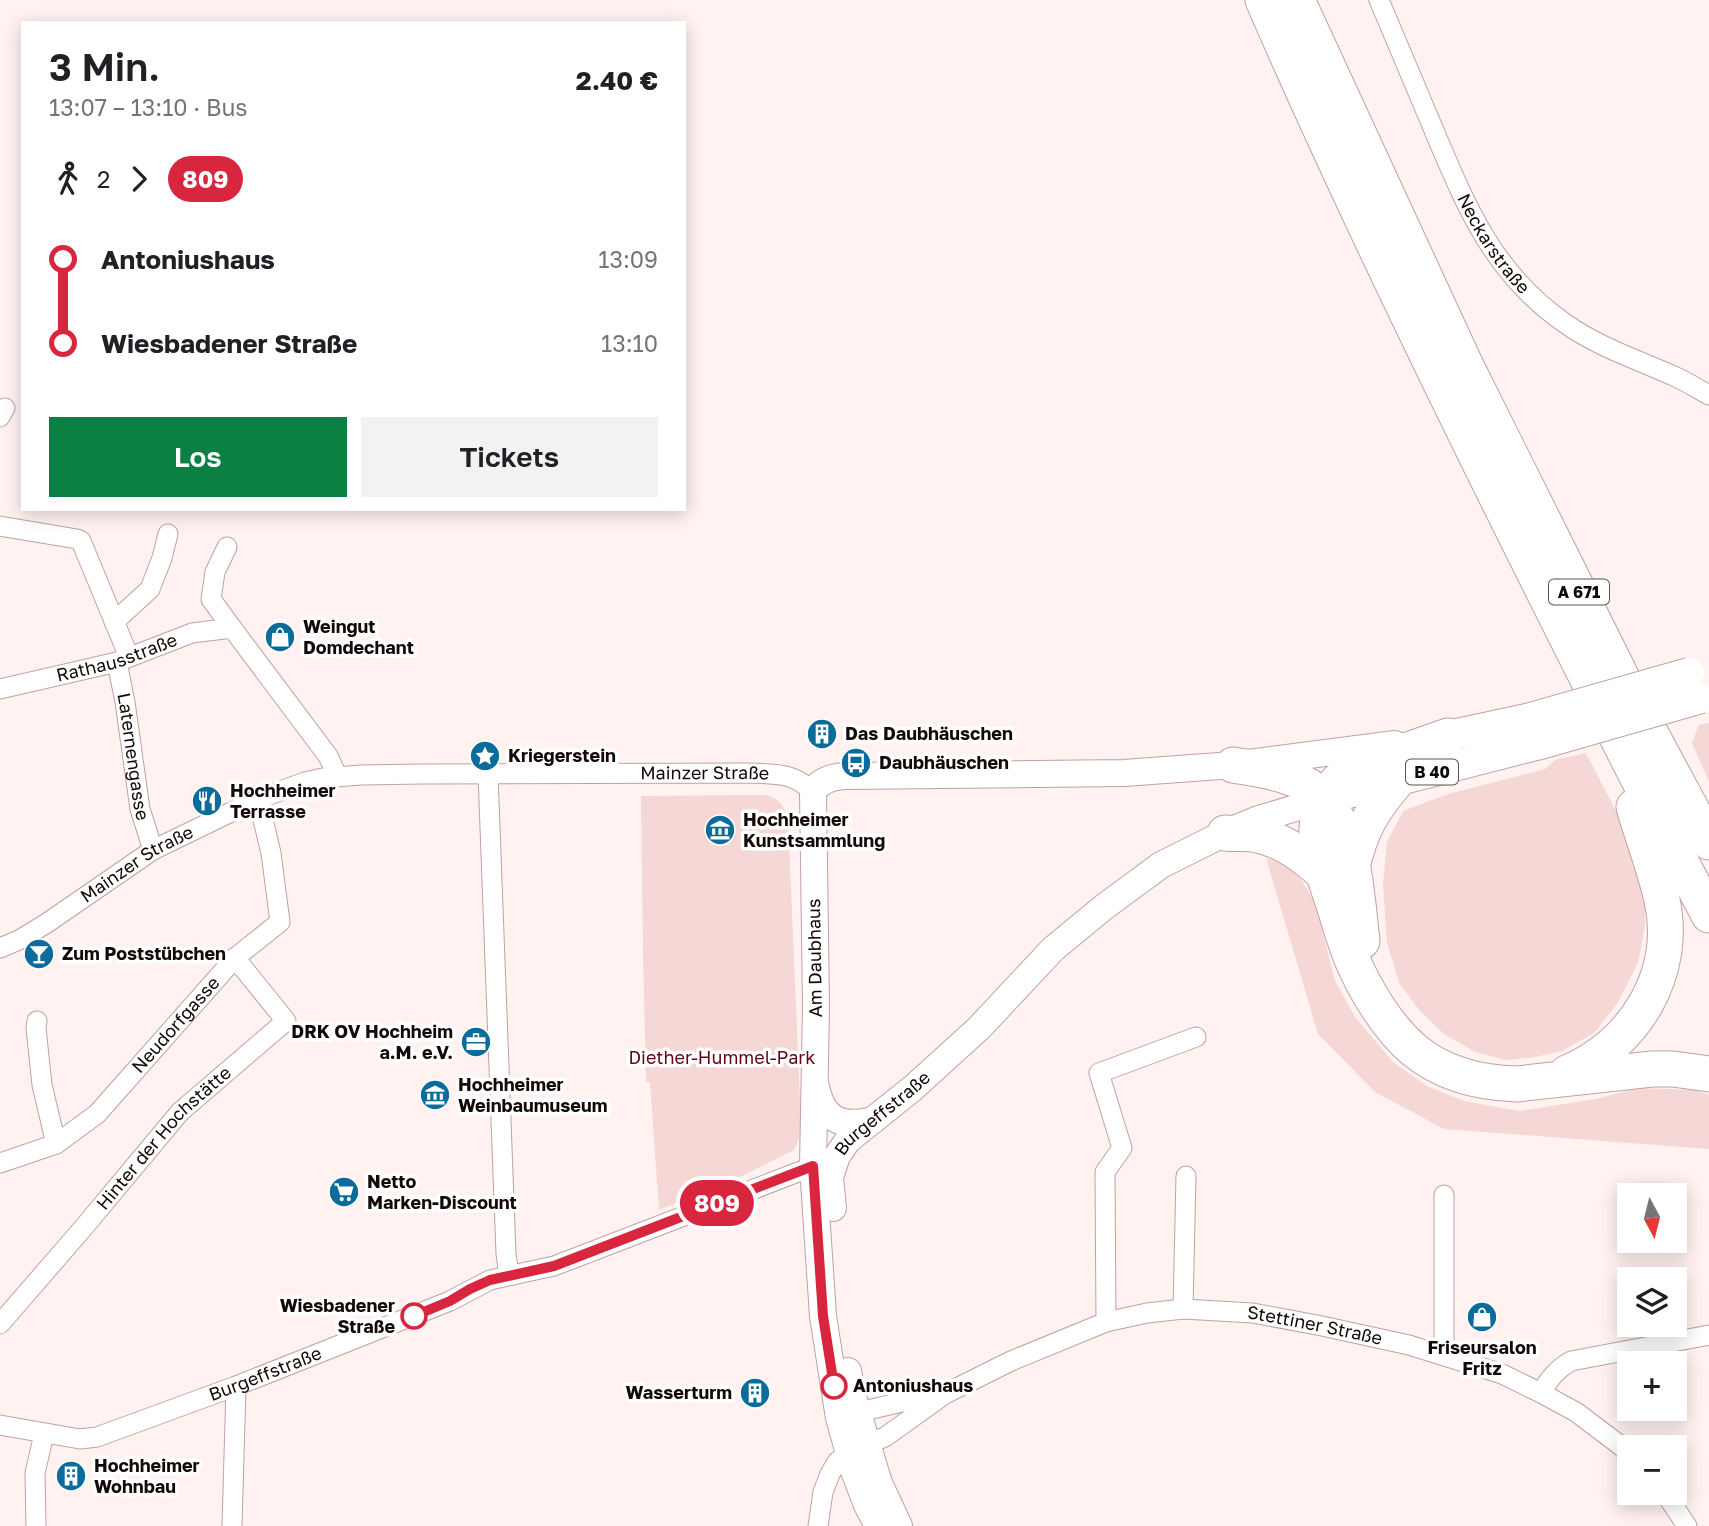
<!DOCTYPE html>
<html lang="de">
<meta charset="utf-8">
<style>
:root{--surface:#fff;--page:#f2f2f2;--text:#202124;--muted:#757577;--accent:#0b8043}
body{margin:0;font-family:"Golos Text",sans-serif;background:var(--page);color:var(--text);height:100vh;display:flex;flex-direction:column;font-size:26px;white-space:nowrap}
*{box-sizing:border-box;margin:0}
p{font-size:23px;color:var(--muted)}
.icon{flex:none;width:38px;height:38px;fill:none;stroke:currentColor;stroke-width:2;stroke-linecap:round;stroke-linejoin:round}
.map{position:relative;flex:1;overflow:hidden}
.panel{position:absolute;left:21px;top:21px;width:665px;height:490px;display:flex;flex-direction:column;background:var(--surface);border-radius:0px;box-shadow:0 4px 18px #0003}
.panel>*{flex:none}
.badge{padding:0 14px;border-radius:23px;font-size:24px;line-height:46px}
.needle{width:46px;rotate:173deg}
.fabs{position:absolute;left:1617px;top:1183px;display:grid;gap:14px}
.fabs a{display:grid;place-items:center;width:70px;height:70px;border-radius:0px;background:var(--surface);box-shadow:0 4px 18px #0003;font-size:35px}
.map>.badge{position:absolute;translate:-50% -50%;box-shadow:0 0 0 4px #fff}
.legs{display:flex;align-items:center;gap:10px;height:77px;padding:0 28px;font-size:23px}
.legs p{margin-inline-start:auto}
.overview{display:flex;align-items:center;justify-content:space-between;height:119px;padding:0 28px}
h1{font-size:38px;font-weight:600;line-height:52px}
.action{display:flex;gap:14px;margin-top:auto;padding:14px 28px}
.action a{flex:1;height:80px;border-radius:0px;background:var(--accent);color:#fff;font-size:28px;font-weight:600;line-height:80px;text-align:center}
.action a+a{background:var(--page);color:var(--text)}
ul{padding:0 28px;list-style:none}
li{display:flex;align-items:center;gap:24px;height:84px;font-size:26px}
li i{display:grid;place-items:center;width:10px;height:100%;margin:0 9px;background:currentColor}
li i::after{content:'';width:18px;height:18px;margin:-9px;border:5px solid;border-radius:50%;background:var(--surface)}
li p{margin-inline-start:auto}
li:first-child i{background:linear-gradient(#0000 50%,currentColor 0)}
li:last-child i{background:linear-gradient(currentColor 50%,#0000 0)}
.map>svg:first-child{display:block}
.green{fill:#f5d7d5}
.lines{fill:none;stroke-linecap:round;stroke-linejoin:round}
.street-casing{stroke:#bfa2a0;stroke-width:21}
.secondary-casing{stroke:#bfa2a0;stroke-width:28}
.primary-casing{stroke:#bfa2a0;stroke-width:32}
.highway-casing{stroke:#bfa2a0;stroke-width:37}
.street{stroke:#fff;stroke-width:19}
.secondary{stroke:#fff;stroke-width:26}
.primary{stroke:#fff;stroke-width:30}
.highway{stroke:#fff;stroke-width:35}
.primary-bridge-casing{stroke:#bfa2a0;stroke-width:32;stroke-linecap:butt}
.primary-bridge{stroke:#fff;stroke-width:30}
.line-1-casing{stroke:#fff;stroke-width:16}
.line-1{stroke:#d7263d;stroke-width:10}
.stop-1-dot{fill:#fff;stroke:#d7263d;stroke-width:3.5}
.labels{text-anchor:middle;stroke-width:7;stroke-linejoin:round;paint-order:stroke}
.shield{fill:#fff;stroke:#595352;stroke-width:2}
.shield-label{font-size:16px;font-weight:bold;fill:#120908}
.street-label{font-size:18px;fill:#120908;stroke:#fff}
.poi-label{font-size:18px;font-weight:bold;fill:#120908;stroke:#fff;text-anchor:start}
.park-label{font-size:18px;fill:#620412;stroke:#fff}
.stop-label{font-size:18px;font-weight:bold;fill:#120908;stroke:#fff;text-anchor:end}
</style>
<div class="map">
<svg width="1709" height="1526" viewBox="0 0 1709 1526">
<rect width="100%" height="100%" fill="#fff2f1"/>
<g class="green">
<polygon points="1709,723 1709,782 1692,743 1699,725"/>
<polygon points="1586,753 1617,813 1634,852 1645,892 1645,925 1638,963 1617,1004 1594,1033 1562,1051 1535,1057 1506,1060 1475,1052 1444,1034 1420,1011 1399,983 1387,942 1383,884 1387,842 1403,811 1448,794 1545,769 1555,760"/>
<path d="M767 795C779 799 785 806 788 819L801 1124 799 1138 794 1150 744 1175 659 1210 650 1082H646L643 950 641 796Z"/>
<polygon points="1266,858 1278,861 1289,868 1300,878 1315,902 1335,981 1355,1017 1393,1062 1427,1086 1464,1101 1519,1111 1596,1099 1639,1088 1694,1090 1709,1095 1709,1149 1444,1129 1375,1092 1318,1034"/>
</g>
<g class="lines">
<g class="street-casing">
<g id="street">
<path id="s1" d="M1379 0C1397 43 1415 85 1433 128 1466 206 1493 274 1566 324 1600 348 1639 360 1676 377 1687 382 1698 389 1709 395"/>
<polyline points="0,417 5,408"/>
<polyline points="0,526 77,539 81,541 129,657"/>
<polyline points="227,547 215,572 211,599 232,628"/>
<polyline points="114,622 150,589 162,558 168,534"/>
<path id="s2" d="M117 662 125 702 140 809 153 850"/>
<path id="s3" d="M0 689 117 662 192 633 232 628 328 756 334 769 335 776"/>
<polyline points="488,774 506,1254 509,1275"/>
<path id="s4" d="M0 948 19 940 47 923 153 850 258 799 305 782 323 778 361 775 422 774 748 773C775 774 793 772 813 792"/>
<polyline points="37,1021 36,1028 42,1085 56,1144"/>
<path id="s5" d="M0 1163 56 1144 97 1114 235 958 280 922 271 853 258 799"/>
<polyline points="1444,1195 1444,1356"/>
<polyline points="1183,1309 1186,1176"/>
<polyline points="1106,1322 1105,1172 1122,1148 1099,1073 1196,1037"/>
<path id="s6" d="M0 1324 84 1227 180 1112 286 1021 235 958"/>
<path d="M1541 1393C1549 1379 1557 1369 1571 1361L1709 1335"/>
<polyline points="847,1415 910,1400 940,1395"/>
<path id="s7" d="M0 1425 80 1439 97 1437 236 1386 357 1338 450 1301 490 1280 554 1266 806 1169 813 1166 823 1168"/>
<polyline points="1665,1493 1687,1526"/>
<polyline points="36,1526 35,1473 44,1434"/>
<polyline points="232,1526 236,1386"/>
<path id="s8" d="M818 1526 823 1492 830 1474 837 1462 848 1452 885 1437 945 1394 1011 1361 1106 1322 1147 1313 1183 1309 1253 1313 1322 1326 1409 1345 1502 1374 1541 1393 1576 1412 1621 1446 1629 1454"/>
</g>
</g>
<g class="secondary-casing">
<g id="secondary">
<path d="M816 1087C823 1120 841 1128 873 1120"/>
<path id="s9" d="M833 1208 830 1177 837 1156 848 1140 913 1088 979 1028 1053 949 1104 907 1161 865 1225 833 1256 820 1325 799"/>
<polyline points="848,1371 853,1397 879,1483 899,1526"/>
<path d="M878 1526 867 1505 854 1471 839 1418 823 1316 813 1166 816 1006 813 792C819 781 832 777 844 776L1124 773 1233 765 1395 744"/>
</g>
</g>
<g class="primary-casing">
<g id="primary">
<polyline points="1448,736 1527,719"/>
<polyline points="1325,799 1540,744"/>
</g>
</g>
<g class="highway-casing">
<g id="highway">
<path d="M1263 0C1341 180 1427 357 1514 532 1578 660 1642 789 1709 915"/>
<polyline points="1297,0 1465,364 1637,708 1709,842"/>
<path d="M1448 736C1428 743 1408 750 1388 757 1373 762 1357 767 1344 776 1340 778 1336 783 1333 787 1322 801 1316 819 1317 836 1319 861 1327 885 1335 908 1340 925 1345 942 1352 959 1365 990 1388 1028 1414 1050 1443 1074 1479 1083 1517 1084L1652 1069H1673L1709 1074"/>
<path d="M1233 765C1256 769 1280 772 1301 782 1354 806 1356 891 1362 941"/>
<path d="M1225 833C1234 834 1244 833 1253 834 1282 839 1303 855 1324 874"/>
<path d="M1352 867C1361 829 1372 810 1397 781"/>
<path d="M1567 1073C1635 1045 1678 973 1662 900 1655 869 1643 838 1634 807"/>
</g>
</g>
<use href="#street" class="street"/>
<use href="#secondary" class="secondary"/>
<use href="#primary" class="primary"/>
<use href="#highway" class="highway"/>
<g class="primary-bridge-casing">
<g id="primary-bridge">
<polyline points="1527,719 1689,673"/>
<polyline points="1540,744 1701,698"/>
</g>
</g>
<use href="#primary-bridge" class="primary-bridge"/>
</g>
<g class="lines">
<g class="line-1-casing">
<polyline id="line-1" points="414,1316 450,1301 470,1289 490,1280 554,1266 813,1166 823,1316 834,1386"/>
</g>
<use href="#line-1" class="line-1"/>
</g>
<defs>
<g id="shop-disc" transform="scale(1.575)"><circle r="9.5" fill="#0b6b9a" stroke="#fff"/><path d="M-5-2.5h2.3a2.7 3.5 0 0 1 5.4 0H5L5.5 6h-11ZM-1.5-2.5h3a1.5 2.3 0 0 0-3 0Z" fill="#fff"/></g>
<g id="building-disc" transform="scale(1.575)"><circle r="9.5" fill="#0b6b9a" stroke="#fff"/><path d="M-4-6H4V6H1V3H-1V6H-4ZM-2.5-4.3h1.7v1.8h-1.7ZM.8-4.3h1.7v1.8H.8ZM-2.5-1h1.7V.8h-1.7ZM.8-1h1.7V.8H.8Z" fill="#fff"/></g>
<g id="sight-disc" transform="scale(1.575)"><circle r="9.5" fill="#0b6b9a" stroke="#fff"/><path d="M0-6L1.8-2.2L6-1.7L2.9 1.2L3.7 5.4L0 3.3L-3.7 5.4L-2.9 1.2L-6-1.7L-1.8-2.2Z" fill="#fff"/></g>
<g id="bus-disc" transform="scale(1.575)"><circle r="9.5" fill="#0b6b9a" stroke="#fff"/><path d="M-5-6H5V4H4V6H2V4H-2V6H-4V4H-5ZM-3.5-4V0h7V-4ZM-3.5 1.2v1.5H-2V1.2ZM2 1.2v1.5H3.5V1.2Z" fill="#fff"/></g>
<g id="restaurant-disc" transform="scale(1.575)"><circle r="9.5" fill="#0b6b9a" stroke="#fff"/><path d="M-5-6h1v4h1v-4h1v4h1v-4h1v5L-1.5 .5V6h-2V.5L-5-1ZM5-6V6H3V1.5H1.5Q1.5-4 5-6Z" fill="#fff"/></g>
<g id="museum-disc" transform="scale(1.575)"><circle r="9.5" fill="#0b6b9a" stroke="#fff"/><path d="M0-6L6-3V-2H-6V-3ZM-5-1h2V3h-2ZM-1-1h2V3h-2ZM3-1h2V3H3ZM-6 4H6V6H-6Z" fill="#fff"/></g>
<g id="bar-disc" transform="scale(1.575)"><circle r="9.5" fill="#0b6b9a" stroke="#fff"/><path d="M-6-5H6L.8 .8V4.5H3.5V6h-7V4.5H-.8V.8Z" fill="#fff"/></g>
<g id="office-disc" transform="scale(1.575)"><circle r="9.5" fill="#0b6b9a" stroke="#fff"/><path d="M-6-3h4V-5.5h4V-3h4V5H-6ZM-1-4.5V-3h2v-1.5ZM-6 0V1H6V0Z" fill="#fff"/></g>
<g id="supermarket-disc" transform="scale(1.575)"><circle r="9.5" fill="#0b6b9a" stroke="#fff"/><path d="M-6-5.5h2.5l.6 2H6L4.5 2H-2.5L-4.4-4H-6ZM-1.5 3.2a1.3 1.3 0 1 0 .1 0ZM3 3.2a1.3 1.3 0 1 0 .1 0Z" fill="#fff"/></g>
</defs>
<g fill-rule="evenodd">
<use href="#shop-disc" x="280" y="637"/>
<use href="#building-disc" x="822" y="734"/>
<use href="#sight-disc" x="485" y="756"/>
<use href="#bus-disc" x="856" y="763"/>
<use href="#restaurant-disc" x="207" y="801"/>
<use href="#museum-disc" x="720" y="830"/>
<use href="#bar-disc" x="39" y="954"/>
<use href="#office-disc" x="476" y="1042"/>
<use href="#museum-disc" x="435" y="1095"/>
<use href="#supermarket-disc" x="344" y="1192"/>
<use href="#shop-disc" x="1482" y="1317"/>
<use href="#building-disc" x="755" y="1393"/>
<use href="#building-disc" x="71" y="1476"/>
</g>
<g class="stop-1-dot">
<circle cx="414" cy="1316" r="12"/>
<circle cx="834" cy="1386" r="12"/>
</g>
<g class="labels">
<g class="shield">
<rect x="1549" y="579.5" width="60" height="25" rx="5"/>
<rect x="1406" y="759.5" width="52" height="25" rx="5"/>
</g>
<g class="shield-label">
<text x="1579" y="598">A 671</text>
<text x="1432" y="778">B 40</text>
</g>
<g class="street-label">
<text dy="6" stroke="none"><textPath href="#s1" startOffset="270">Neckarstraße</textPath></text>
<text dy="6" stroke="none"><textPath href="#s3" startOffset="121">Rathausstraße</textPath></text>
<text dy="6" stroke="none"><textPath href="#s2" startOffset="96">Laternengasse</textPath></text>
<text dy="6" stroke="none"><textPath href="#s4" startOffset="749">Mainzer Straße</textPath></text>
<text dy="6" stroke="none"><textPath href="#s4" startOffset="161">Mainzer Straße</textPath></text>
<text transform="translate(815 958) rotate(-91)" y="6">Am Daubhaus</text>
<text dy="6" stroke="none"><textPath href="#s5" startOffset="229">Neudorfgasse</textPath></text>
<text dy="6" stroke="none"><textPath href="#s9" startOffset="116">Burgeffstraße</textPath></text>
<text dy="6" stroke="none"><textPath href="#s6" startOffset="248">Hinter der Hochstätte</textPath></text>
<text dy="6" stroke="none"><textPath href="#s8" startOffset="584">Stettiner Straße</textPath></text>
<text dy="6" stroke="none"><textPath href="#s7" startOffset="278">Burgeffstraße</textPath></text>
</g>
<g class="poi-label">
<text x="303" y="633">Weingut<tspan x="303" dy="21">Domdechant</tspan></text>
<text x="845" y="740">Das Daubhäuschen</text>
<text x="508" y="762">Kriegerstein</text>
<text x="879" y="769">Daubhäuschen</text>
<text x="230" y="797">Hochheimer<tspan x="230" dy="21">Terrasse</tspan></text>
<text x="743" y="826">Hochheimer<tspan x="743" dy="21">Kunstsammlung</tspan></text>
<text x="62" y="960">Zum Poststübchen</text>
<text x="453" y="1038" text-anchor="end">DRK OV Hochheim<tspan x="453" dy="21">a.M. e.V.</tspan></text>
<text x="458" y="1091">Hochheimer<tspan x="458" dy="21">Weinbaumuseum</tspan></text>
<text x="367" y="1188">Netto<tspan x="367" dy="21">Marken-Discount</tspan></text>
<text x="1482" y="1354" text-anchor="middle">Friseursalon<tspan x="1482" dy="21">Fritz</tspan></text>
<text x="732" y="1399" text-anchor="end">Wasserturm</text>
<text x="94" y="1472">Hochheimer<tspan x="94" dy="21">Wohnbau</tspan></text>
</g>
<g class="park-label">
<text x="722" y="1064">Diether-Hummel-Park</text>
</g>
<g class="stop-label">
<text x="395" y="1312">Wiesbadener<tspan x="395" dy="21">Straße</tspan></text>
<text x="853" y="1392" text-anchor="start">Antoniushaus</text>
</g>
</g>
</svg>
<div class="fabs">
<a><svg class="needle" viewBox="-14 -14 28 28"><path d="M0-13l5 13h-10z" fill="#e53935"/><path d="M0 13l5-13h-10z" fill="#757577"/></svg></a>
<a><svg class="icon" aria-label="layers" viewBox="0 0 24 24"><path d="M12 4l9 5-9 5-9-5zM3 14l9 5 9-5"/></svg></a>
<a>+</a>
<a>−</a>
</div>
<b class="badge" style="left:717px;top:1203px;background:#d7263d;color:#fff">809</b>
<section class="panel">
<div class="overview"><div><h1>3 Min.</h1><p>13:07 – 13:10 · Bus</p></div><b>2.40 €</b></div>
<div class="legs"><svg class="icon" aria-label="walk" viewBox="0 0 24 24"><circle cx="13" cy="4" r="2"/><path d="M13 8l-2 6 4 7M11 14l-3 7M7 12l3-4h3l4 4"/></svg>2<svg class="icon" aria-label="forward" viewBox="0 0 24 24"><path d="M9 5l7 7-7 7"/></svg><b class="badge" style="background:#d7263d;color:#fff">809</b></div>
<ul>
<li><i style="color:#d7263d"></i><b>Antoniushaus</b><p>13:09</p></li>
<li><i style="color:#d7263d"></i><b>Wiesbadener Straße</b><p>13:10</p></li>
</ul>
<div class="action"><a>Los</a><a>Tickets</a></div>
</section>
</div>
